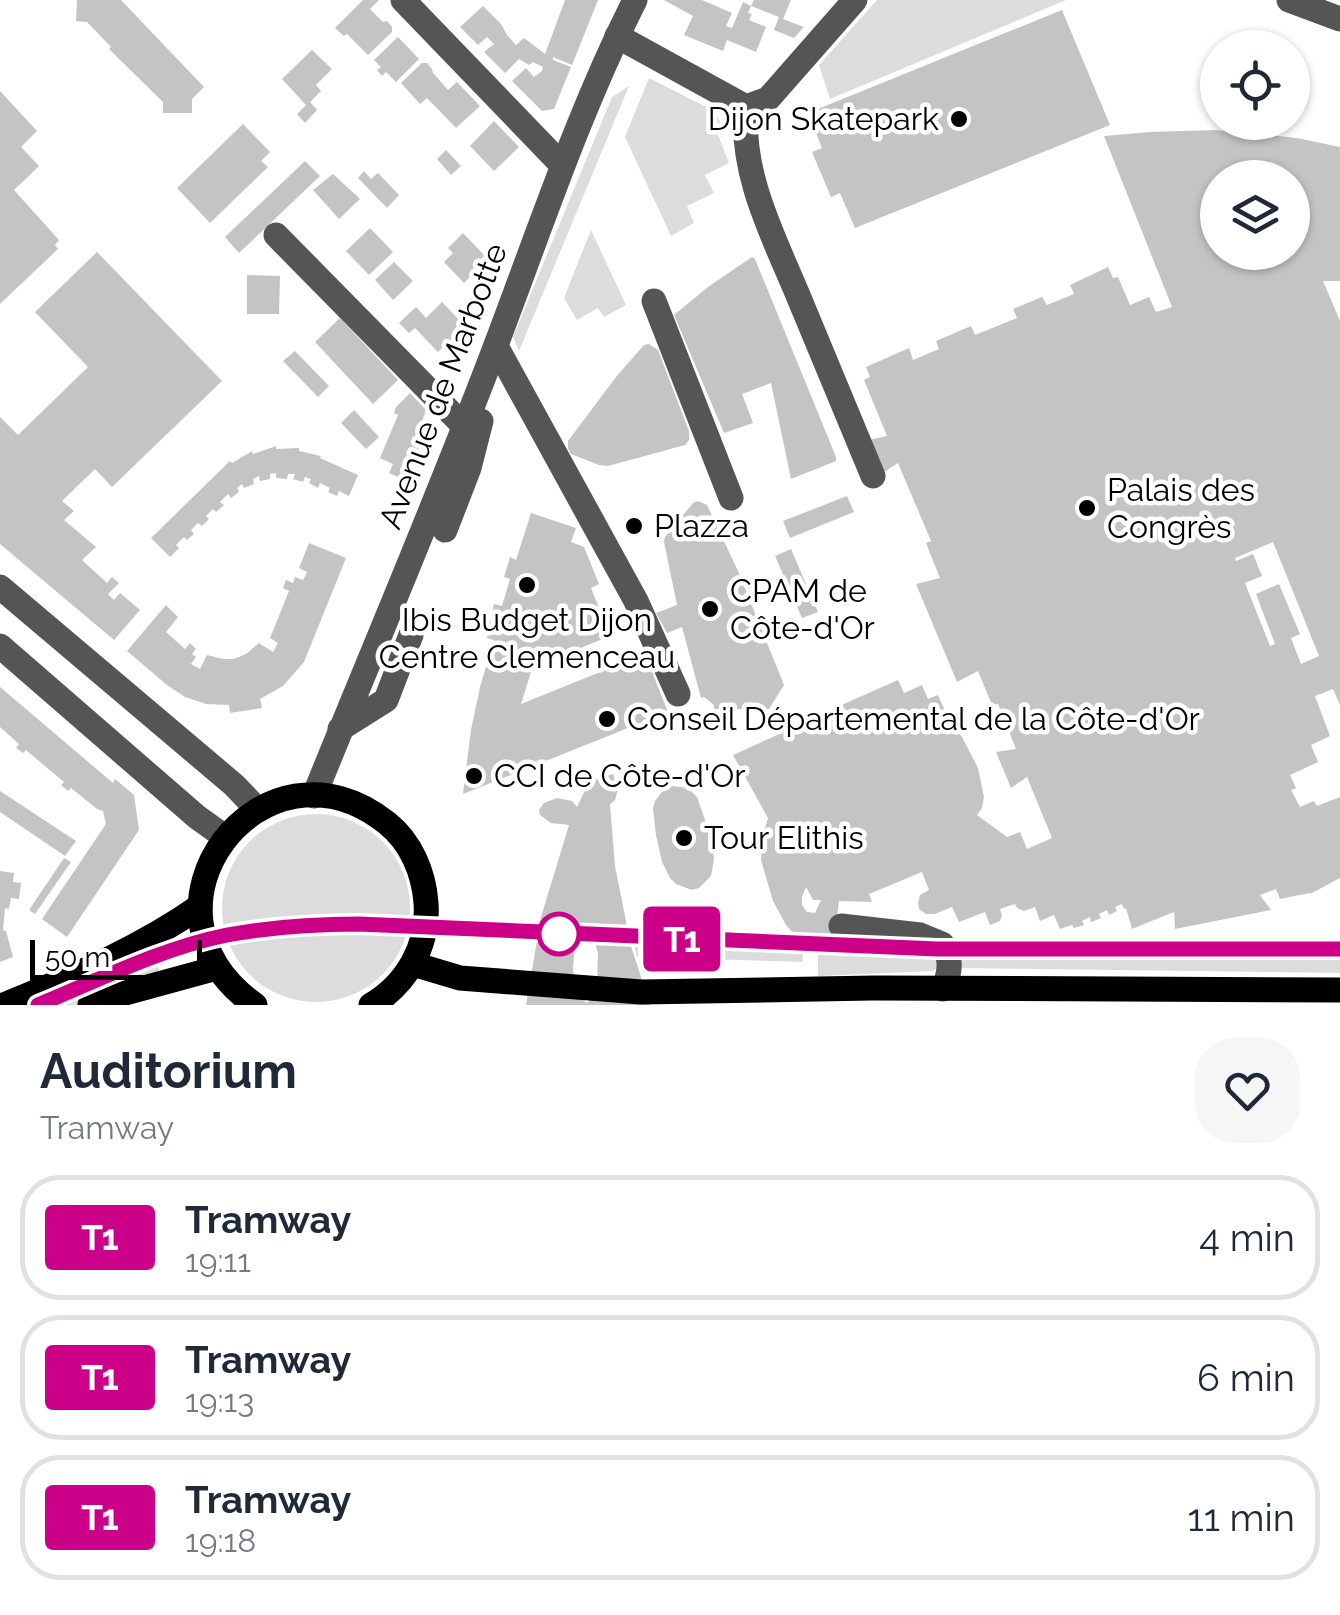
<!DOCTYPE html>
<html lang="fr">
<meta charset="utf-8">
<style>
:root{--surface:#fff;--page:#f6f6f7;--text:#1f2937;--muted:#747a83;--line:#e0e1e3}
body{margin:0;font-family:Raleway,sans-serif;background:var(--page);color:var(--text);height:100vh;display:flex;flex-direction:column;font-size:38px;white-space:nowrap}
*{box-sizing:border-box;margin:0}
p{font-size:32px;color:var(--muted)}
.icon{flex:none;width:55px;height:55px;fill:none;stroke:currentColor;stroke-width:2;stroke-linecap:round;stroke-linejoin:round}
.map{position:relative;height:1005px;overflow:hidden}
.side{display:flex;flex-direction:column;background:var(--surface);flex:1}
.side>*{flex:none}
.badge{padding:0 20px;border-radius:8px;font-size:35px;line-height:65px}
.tools{position:absolute;left:1200px;top:30px;display:grid;gap:20px}
.tools a{display:grid;place-items:center;width:110px;height:110px;border-radius:50%;background:var(--surface);box-shadow:0 2px 8px #0004;font-size:50px}
.scale{position:absolute;left:30px;bottom:25px;width:172px;box-sizing:border-box;padding-left:10px;border:5px solid #000;border-top:0;font-size:28px;line-height:35px;white-space:nowrap;color:#000;-webkit-text-stroke:8px #fff;paint-order:stroke}
.map>.badge{position:absolute;translate:-50% -50%;box-shadow:0 0 0 5px #fff}
.round{display:grid;place-items:center;flex:none;width:105px;height:105px;border-radius:40px;background:var(--page)}
.overview{display:flex;align-items:center;justify-content:space-between;height:170px;padding:0 40px}
h1{font-size:48px;font-weight:700;line-height:75px}
ul{padding:0;list-style:none}
li{display:flex;align-items:center;gap:30px;height:125px;margin:0 20px 15px;padding:0 20px;border:5px solid var(--line);border-radius:40px}
li div{flex:1}
li b{display:block;font-size:38px}
li em{font-style:normal}
li .badge{min-width:110px;font-weight:700;text-align:center}
.map>svg:first-child{display:block}
.green{fill:#dcdcdc}
.building{fill:#c4c4c4;fill-rule:evenodd}
.lines{fill:none;stroke-linecap:round;stroke-linejoin:round}
.minor{stroke:#555;stroke-width:25}
.major{stroke:#000;stroke-width:25}
.tram{stroke:#000;stroke-width:2.5}
.line-casing{stroke:#fff;stroke-width:22}
.line{stroke:#c08;stroke-width:15}
.poi-dot{fill:#000;stroke:#fff;stroke-width:4}
.stop-dot{fill:#fff;stroke:#c08;stroke-width:5}
.labels{text-anchor:middle;stroke-width:9;stroke-linejoin:round;paint-order:stroke}
.poi-label{font-size:32px;fill:#000;stroke:#fff;text-anchor:start}
.street-label{font-size:32px;fill:#000;stroke:#fff}
</style>
<div class="map">
<svg width="1340" height="1005" viewBox="0 0 1340 1005">
<rect width="100%" height="100%" fill="#fff"/>
<g class="green">
<polygon points="877,0 1066,0 830,99 819,65"/>
<polygon points="649,78 716,112 720,122 718,135 729,163 705,175 714,193 687,206 694,223 671,236 625,137"/>
<polygon points="629,86 519,351 513,337 612,97"/>
<polygon points="591,230 626,305 604,317 598,308 577,320 564,298"/>
<circle cx="316" cy="908" r="94"/>
<polygon points="631,931 795,940 802,946 803,962 637,957"/>
<polygon points="838,933 935,944 940,966 933,971 818,976 818,948"/>
<polygon points="952,943 1340,945 1340,973 954,968"/>
<polygon points="151,945 161,976 109,990 74,1005 22,1005"/>
</g>
<g class="building">
<polygon points="77,0 121,0 204,87 192,99 192,113 163,113 163,102 109,49 111,47 87,22 76,21"/>
<polygon points="363,0 379,0 370,9 383,22 387,21 392,27 392,32 368,55 347,34 344,36 335,28"/>
<polygon points="565,0 598,0 572,65 553,57 553,60 571,67 554,109 542,111 512,81 526,68 534,77 542,71 543,67 533,62 529,65 519,59 505,73 484,52 494,44 487,37 478,45 460,27 483,6 501,24 507,35 516,45 524,38 545,54"/>
<polygon points="664,0 702,0 732,13 726,26 732,28 743,2 751,6 748,13 752,14 749,20 766,27 756,52 727,40 723,51 684,35 693,16"/>
<polygon points="754,0 791,0 783,19 804,27 794,38 774,30 779,17 751,6"/>
<polygon points="1062,10 1110,125 855,228 840,193 831,197 812,152 822,148 808,113"/>
<polygon points="398,37 419,59 396,82 386,72 382,76 377,70 381,67 374,60"/>
<polygon points="312,50 332,69 316,85 321,91 310,102 317,110 305,123 297,114 306,105 282,79"/>
<polygon points="422,63 427,63 432,69 433,73 448,90 457,82 480,106 456,128 427,98 420,104 401,83"/>
<polygon points="0,91 37,131 21,147 39,166 14,190 59,240 55,245 58,249 0,304"/>
<polygon points="494,121 519,147 494,171 470,146"/>
<polygon points="243,124 270,152 261,161 268,167 210,223 177,188"/>
<path d="M1216 130 1297 138 1340 147V281H1323L1340 321V705L1333 689 1315 696 1330 736 1311 745 1318 762 1290 775 1296 788 1291 790 1300 807 1314 801 1317 806 1340 797V878L1310 894V893L1280 899 1276 889 1260 895 1271 910 1175 929 1174 912 1132 929 1126 908 1124 909 1122 904 1115 907 1117 911 1109 915 1107 910 1099 914 1101 918 1091 922 1090 917 1082 921 1084 925 1074 928 1072 925 1060 929 1054 915 1040 921 1035 907 1024 911 1017 908 1015 904 1000 909 1002 915 1000 921 990 925 985 912 959 922 952 907 935 914H926L919 909 918 903 920 895 929 890 922 872 869 894 872 902 839 901 836 925 828 940 823 944 812 947 803 944 786 925 773 901 761 860V842L768 818 733 755 797 726 799 731 840 713 837 707 898 680 904 693 922 685 928 699 938 695 951 725 962 737 978 768 984 797 982 808 977 815 1007 837 1020 832 1027 849 1052 838 1027 777 1011 788 996 752 1016 749 998 704 992 705 978 671 957 682 916 584 940 578 926 543 931 541 898 463 881 474 868 440 887 436 864 380 870 377 866 367 909 348 913 360 939 349 936 341 971 326 975 335 1017 318 1013 309 1042 297 1047 305 1074 294 1070 285 1108 267 1113 278 1118 277 1130 305 1149 297 1156 312 1172 307 1104 136 1150 132ZM1218 178H1292V252H1218ZM1273 542 1319 656 1301 664 1291 638 1300 634 1279 584 1256 594 1275 644 1270 646 1245 583 1262 576 1253 554 1236 561 1235 558ZM806 887 813 900H821L815 913 807 912 802 905V897Z"/>
<polygon points="446,150 461,166 451,175 437,159"/>
<polygon points="305,161 320,176 239,253 225,237"/>
<polygon points="364,171 371,179 378,173 399,195 387,208 358,178"/>
<polygon points="333,174 360,199 339,219 313,190"/>
<polygon points="370,228 393,252 369,275 346,251"/>
<polygon points="463,233 485,256 476,263 480,267 464,283 444,262 453,253 448,248"/>
<polygon points="97,252 222,381 112,487 95,469 62,501 74,511 64,520 96,547 82,560 107,583 112,577 119,583 108,594 114,600 120,593 140,610 114,640 0,544 0,417 18,435 88,367 35,312"/>
<polygon points="752,257 755,259 836,457 836,461 791,479 771,383 742,394 753,423 724,433 674,315 708,287"/>
<polygon points="394,262 413,281 393,300 375,280"/>
<polygon points="247,275 280,276 279,314 247,314"/>
<polygon points="442,302 465,326 438,352 415,328 409,333 399,323 416,307 426,318"/>
<polygon points="340,318 398,380 373,404 315,342"/>
<polygon points="649,344 658,350 689,431 689,440 685,445 608,466 599,465 571,454 568,449 568,441 616,377 644,345"/>
<polygon points="295,351 329,386 318,397 283,361"/>
<polygon points="410,393 426,410 421,424 426,426 421,439 423,440 409,469 411,470 407,481 389,473 393,464 380,458 398,415 394,413 396,407"/>
<polygon points="354,410 379,437 366,449 341,423"/>
<polygon points="276,446 276,449 299,448 299,451 321,456 320,458 358,475 349,496 339,491 337,496 328,492 330,488 320,483 318,488 309,483 311,479 305,477 303,482 293,479 295,474 288,474 287,479 276,478 276,473 270,474 270,479 260,481 259,476 253,479 254,484 244,488 242,484 237,488 239,492 231,498 228,494 220,502 224,505 216,512 213,509 206,516 209,519 202,526 198,523 191,530 194,534 187,540 184,537 176,545 179,548 170,557 151,538 230,461 232,463 252,451 253,454"/>
<polygon points="847,496 854,512 790,538 783,521"/>
<polygon points="698,501 707,505 738,571 784,685 769,709 714,709 714,705 704,697 701,698 682,627 667,633 656,613 677,605 664,542 665,537 693,503"/>
<polygon points="531,513 576,528 571,542 584,547 599,584 591,588 610,636 561,656 538,650 521,704 645,654 668,712 463,794 471,730 480,687 494,640 487,638 494,604 502,606 510,579 504,577 510,557 516,560"/>
<polygon points="309,543 346,558 304,662 283,686 260,699 262,708 230,713 229,705 206,704 185,697 167,685 127,651 166,605 178,617 166,632 185,649 190,643 196,649 192,654 196,657 191,664 200,669 207,655 223,659 234,659 246,654 259,643 273,652 278,643 270,638 289,591 283,588 286,580 293,583 295,577 303,580 307,572 299,568"/>
<polygon points="791,549 818,612 802,618 775,556"/>
<polygon points="0,687 113,783 115,779 134,795 139,830 67,937 42,919 106,824 103,811 97,809 71,788 68,791 61,785 64,782 26,750 23,753 16,748 19,744 0,727"/>
<path d="M613 774 618 790 615 800 610 804 615 866 631 946 650 1005H526L541 917 569 825 551 823 540 815 539 810 544 803 557 798 572 801 577 807 589 782ZM587 926 591 929 598 953 597 987 591 999 587 1003 583 1000 574 980 573 968 575 944 578 935Z"/>
<polygon points="672,786 688,788 697,797 712,840 714,859 711,876 699,888 692,890 676,884 670,878 662,862 656,835 653,809 655,801 665,788"/>
<polygon points="0,791 76,841 65,856 0,812"/>
<polygon points="64,858 71,862 35,914 29,910"/>
<polygon points="0,871 14,873 13,882 21,883 19,899 11,898 9,909 5,908 3,930 6,931 13,957 0,962"/>
</g>
<g class="lines">
<g class="minor">
<polyline points="403,0 562,165"/>
<polyline points="1289,0 1340,19"/>
<polyline points="617,36 746,107"/>
<path d="M746 107C740 177 776 241 802 305 826 362 849 419 873 476"/>
<polyline points="746,107 768,99 855,0"/>
<polyline points="276,235 464,426"/>
<polyline points="654,301 731,498"/>
<polyline points="496,346 636,601 678,694"/>
<polyline points="445,530 469,468 481,421"/>
<polyline points="0,587 234,785 258,810"/>
<polyline points="0,646 197,817 225,837"/>
<polyline points="340,729 386,700 411,635"/>
<path d="M314 796C375 645 439 496 496 345 540 229 579 111 635 0"/>
<path d="M841 926 920 935 942 944C953 958 950 974 943 989"/>
</g>
<g class="major">
<polyline points="413,964 460,978 641,992 873,988 1340,990"/>
<path d="M4 1005C73 976 139 949 200 906"/>
<polyline points="90,1005 107,998 217,968"/>
<path d="M255 1005C119 909 264 724 387 823 411 842 424 873 426 903 429 945 407 984 371 1005"/>
</g>
<path class="tram" d="M39 1005C100 980 162 948 228 935 271 927 315 924 359 924L937 949H1340"/>
</g>
<g class="lines">
<g class="line-casing">
<path id="line" d="M38 1005C99 980 162 948 227 935 271 927 315 924 359 924L937 949H1340"/>
</g>
<use href="#line" class="line"/>
</g>
<g class="poi-dot">
<circle cx="959" cy="119" r="10"/>
<circle cx="1087" cy="508" r="10"/>
<circle cx="634" cy="526" r="10"/>
<circle cx="527" cy="585" r="10"/>
<circle cx="710" cy="609" r="10"/>
<circle cx="607" cy="719" r="10"/>
<circle cx="474" cy="776" r="10"/>
<circle cx="684" cy="838" r="10"/>
</g>
<circle class="stop-dot" cx="559" cy="934" r="20"/>
<g class="labels">
<g class="poi-label">
<text x="939" y="130" text-anchor="end">Dijon Skatepark</text>
<text x="1107" y="501">Palais des<tspan x="1107" dy="37">Congrès</tspan></text>
<text x="654" y="537">Plazza</text>
<text x="730" y="602">CPAM de<tspan x="730" dy="37">Côte-d'Or</tspan></text>
<text x="527" y="631" text-anchor="middle">Ibis Budget Dijon<tspan x="527" dy="37">Centre Clemenceau</tspan></text>
<text x="627" y="730">Conseil Départemental de la Côte-d'Or</text>
<text x="494" y="787">CCI de Côte-d'Or</text>
<text x="704" y="849">Tour Elithis</text>
</g>
<g class="street-label">
<text transform="translate(443 386) rotate(-69)" y="11">Avenue de Marbotte</text>
</g>
</g>
</svg>
<div class="tools">
<a><svg class="icon" aria-label="locate" viewBox="0 0 24 24"><circle cx="12" cy="12" r="6"/><path d="M12 2v4M12 18v4M2 12h4M18 12h4"/></svg></a>
<a><svg class="icon" aria-label="layers" viewBox="0 0 24 24"><path d="M12 4l9 5-9 5-9-5zM3 14l9 5 9-5"/></svg></a>
</div>
<div class="scale">50 m</div>
<b class="badge" style="left:682px;top:939px;background:#c08;color:#fff">T1</b>
</div>
<section class="side">
<div class="overview"><div><h1>Auditorium</h1><p>Tramway</p></div><a class="round"><svg class="icon" aria-label="heart" viewBox="0 0 24 24"><path d="M12 20l-8-8c-3-5 5-10 8-4 3-6 11-1 8 4z"/></svg></a></div>
<ul>
<li><span class="badge" style="background:#c08;color:#fff">T1</span><div><b>Tramway</b><p>19:11</p></div><em>4 min</em></li>
<li><span class="badge" style="background:#c08;color:#fff">T1</span><div><b>Tramway</b><p>19:13</p></div><em>6 min</em></li>
<li><span class="badge" style="background:#c08;color:#fff">T1</span><div><b>Tramway</b><p>19:18</p></div><em>11 min</em></li>
</ul>
</section>
